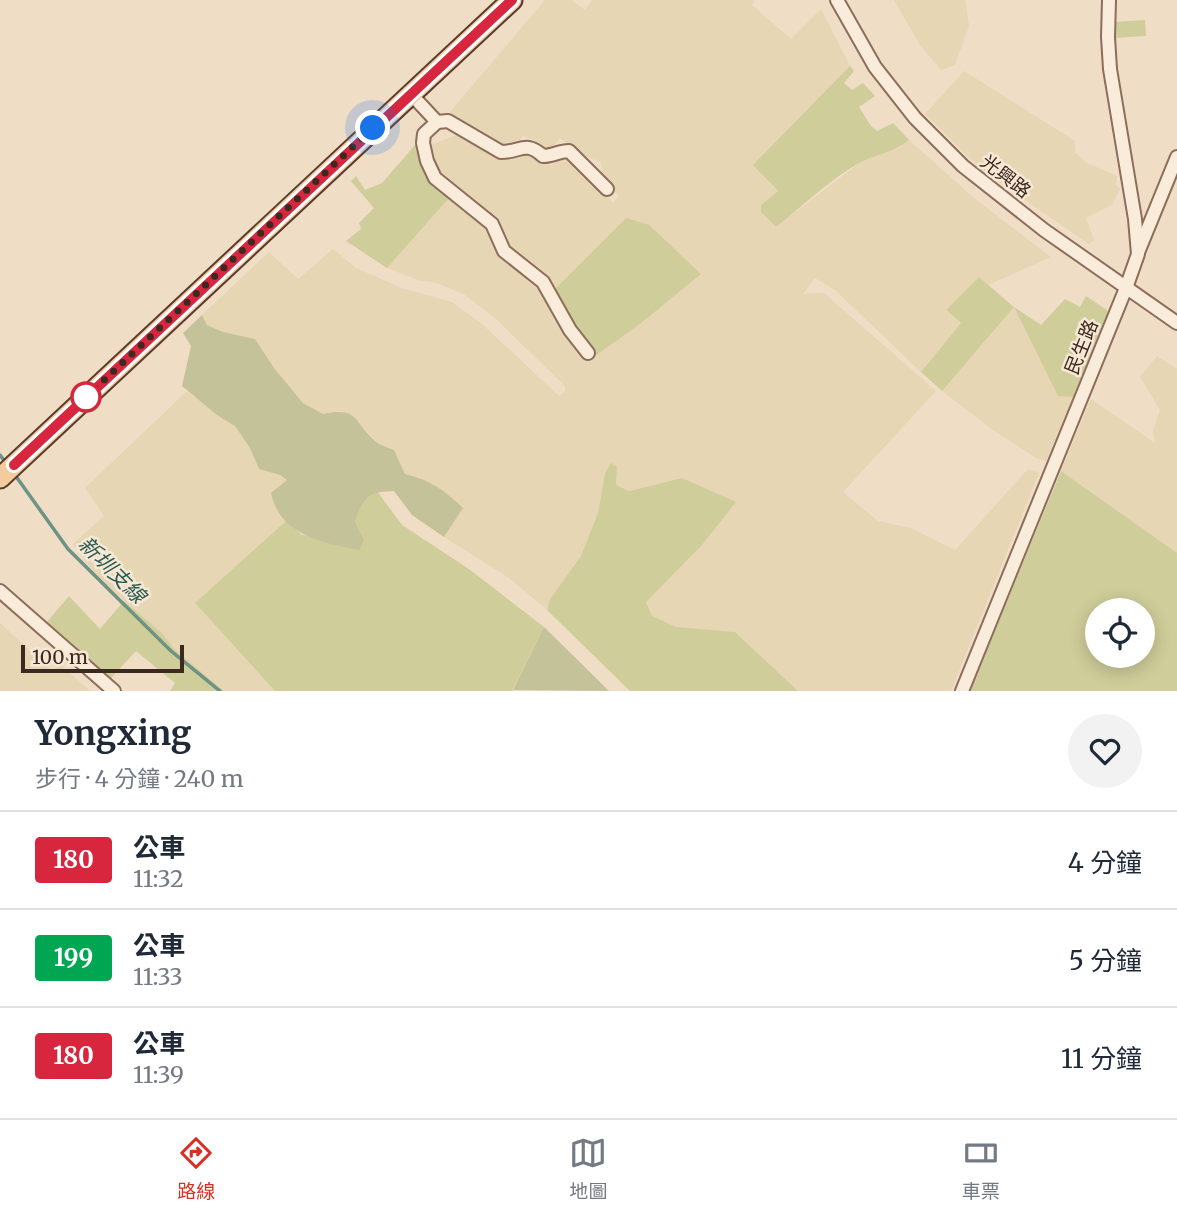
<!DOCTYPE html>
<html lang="zh-TW">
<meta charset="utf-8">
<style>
:root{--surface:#fff;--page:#f2f2f3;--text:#1f2937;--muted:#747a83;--line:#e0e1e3;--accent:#d93025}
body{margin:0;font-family:Merriweather,"Noto Sans TC",serif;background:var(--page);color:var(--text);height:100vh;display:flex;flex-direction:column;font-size:26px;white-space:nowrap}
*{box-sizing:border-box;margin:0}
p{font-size:23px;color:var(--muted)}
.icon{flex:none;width:38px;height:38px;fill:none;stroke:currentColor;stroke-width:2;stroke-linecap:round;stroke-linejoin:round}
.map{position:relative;height:691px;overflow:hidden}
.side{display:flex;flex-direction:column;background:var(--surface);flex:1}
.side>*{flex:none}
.badge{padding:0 14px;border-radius:5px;font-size:24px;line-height:46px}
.controls{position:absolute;left:1085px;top:598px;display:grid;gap:14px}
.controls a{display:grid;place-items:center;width:70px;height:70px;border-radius:50%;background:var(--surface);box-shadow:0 4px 18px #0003;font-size:35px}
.scale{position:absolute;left:21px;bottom:18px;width:163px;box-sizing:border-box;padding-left:7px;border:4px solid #3c291f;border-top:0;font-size:19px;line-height:24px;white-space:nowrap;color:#3c291f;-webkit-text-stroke:5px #f7e8d6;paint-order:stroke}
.you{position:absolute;width:35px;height:35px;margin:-18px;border:5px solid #fff;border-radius:50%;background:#1a73e8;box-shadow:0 0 0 10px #1a73e833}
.map>.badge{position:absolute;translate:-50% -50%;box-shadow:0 0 0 4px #fff}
.round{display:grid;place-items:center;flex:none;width:74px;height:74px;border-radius:37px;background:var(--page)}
.head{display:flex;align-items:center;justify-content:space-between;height:119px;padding:0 35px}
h1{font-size:33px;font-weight:700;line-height:52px}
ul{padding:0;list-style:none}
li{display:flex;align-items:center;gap:21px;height:98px;padding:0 35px;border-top:2px solid var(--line)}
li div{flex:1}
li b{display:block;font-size:26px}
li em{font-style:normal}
li .badge{min-width:77px;font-weight:700;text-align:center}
.tab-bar{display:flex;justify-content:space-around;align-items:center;height:98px;border-top:2px solid var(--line);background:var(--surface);font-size:19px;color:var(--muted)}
.tab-bar a{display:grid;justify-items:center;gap:4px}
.tab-bar .active{color:var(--accent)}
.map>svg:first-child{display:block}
.farmland{fill:#e6d6b3}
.green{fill:#cfcd99;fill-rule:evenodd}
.cemetery{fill:#c4c298}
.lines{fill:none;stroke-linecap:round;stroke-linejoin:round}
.stream{stroke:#6d9384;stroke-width:3.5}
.street-casing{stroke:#8d6d5b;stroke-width:16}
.primary-casing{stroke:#5a3c2f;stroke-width:23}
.street{stroke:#faecda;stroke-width:12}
.primary{stroke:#f4cb9d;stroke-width:19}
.line-casing{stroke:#fff;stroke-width:16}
.line{stroke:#d7263d;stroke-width:10}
.walk{stroke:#3c291f;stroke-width:7;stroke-dasharray:0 12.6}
.stop-dot{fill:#fff;stroke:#d7263d;stroke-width:3.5}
.labels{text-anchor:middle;stroke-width:5;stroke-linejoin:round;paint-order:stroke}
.street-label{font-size:19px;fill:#3c291f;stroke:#f7e8d6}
.water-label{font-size:21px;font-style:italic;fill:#2e5c52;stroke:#f7e8d6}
</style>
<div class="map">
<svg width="1177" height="691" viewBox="0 0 1177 691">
<rect width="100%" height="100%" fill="#f0ddc6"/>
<g class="farmland">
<polygon points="545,0 571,0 585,10 592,0 755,0 752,5 791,39 821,9 850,66 754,165 778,192 761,205 761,212 776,227 859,163 890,149 898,149 909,140 974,198 1051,257 988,285 979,277 946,311 961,323 921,372 835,290 815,278 803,294 824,293 936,391 843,492 878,521 911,528 955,550 1028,469 1039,473 951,691 798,691 735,632 676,627 652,616 646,601 702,545 735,503 682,478 629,491 616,485 617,467 605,473 598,513 581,556 550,599 547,610 509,578 444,537 463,508 420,477 405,474 394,450 375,441 353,416 340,411 323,414 303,403 274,368 255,339 223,332 207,325 202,315 269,252 298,279 333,249 356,268 402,288 452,302 482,324 559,396 565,392 565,386 496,319 465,295 437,283 418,280 387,268 449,198 486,227 496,250 545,290 567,334 589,360 640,324 701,274 626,218 554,290 543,275 504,241 500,225 437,168 430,145 462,133 492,155 519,157 526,151 532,152 551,166 563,154 570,155 613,203 619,196 603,179 601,162 581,155 560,138 549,151 534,140 523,136 515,146 506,148 450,112"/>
<polygon points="894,0 965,0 969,26 955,65 941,70 920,45"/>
<polygon points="964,71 1075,141 1075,152 1085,162 1117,176 1116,185 1120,189 1112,205 1086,218 1094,240 1089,244 1007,188 967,156 925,114"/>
<polygon points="1014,307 1058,395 1073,397 1046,461 1036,458 993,430 942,391"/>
<polygon points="1157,356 1177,369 1177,553 1061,471 1091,399 1155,443 1153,430 1160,410 1140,377"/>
<polygon points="187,391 235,426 250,448 259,469 280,475 287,481 274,504 286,521 195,603 275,691 224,691 174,649 162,633 98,578 73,544 104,516 85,488"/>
<polygon points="0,623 52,671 61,665 90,691 0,691"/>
</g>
<g class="green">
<polygon points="1145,20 1146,36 1114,38 1113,22"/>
<path d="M850 66 854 71 844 83 852 90 863 83 875 96 859 107 871 126 877 131 893 123 909 140C895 152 876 154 859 163 829 180 803 206 776 227L761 212V205L778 191 753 165Z"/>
<polygon points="416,144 433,187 449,198 387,268 346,241 361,229 359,223 374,208 351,181 356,176 365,190 382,183"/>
<polygon points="626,218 649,225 701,274 640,324 595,356 572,323 554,290"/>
<polygon points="979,277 1014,307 1041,325 1065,299 1080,307 1086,296 1108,311 1073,397 1058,396 1014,307 942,391 921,372 961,323 946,310"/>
<polygon points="611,463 617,467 616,485 629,491 682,478 736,502 702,545 646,602 652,616 676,627 735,632 798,691 630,691 547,610 550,599 581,556 598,513 605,473"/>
<path d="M1061 471 1177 553V691H970ZM1097 611H1143V656H1097Z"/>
<polygon points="377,491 402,525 469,569 544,627 512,691 275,691 195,603 286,521 302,535 364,540 355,521 364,498"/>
<polygon points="69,596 100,629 124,601 162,633 174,649 224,691 170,691 175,683 136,651 110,679 47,622"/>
</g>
<g class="cemetery">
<path d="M202 315 207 325 223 332 255 339 274 368 303 403 323 414C359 407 352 420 374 440 379 445 388 447 394 450L405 474C429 479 445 491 463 508L444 537 412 515 394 491C367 492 365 496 355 521L364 540 359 550C324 543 279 535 271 493L287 480 280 475 259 469 250 448 235 426 217 415 182 386 191 346 183 333Z"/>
<polygon points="544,627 609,691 513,690"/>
</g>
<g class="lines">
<g class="stream">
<polyline points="0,455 6,463"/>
<polyline points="15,475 68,549 171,651 220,691"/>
</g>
<g class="street-casing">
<g id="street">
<polyline points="837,0 875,67 915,118 963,166 1044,230 1177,323"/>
<polyline points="410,93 437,122"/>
<polyline points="1139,250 1177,157"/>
<path d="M588 353 570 330 543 282 504 251 492 224 435 178 427 161 423 143 424 134 437 122 448 121 501 152C521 152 525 140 543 156 553 156 559 151 569 151L607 189"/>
<polyline points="0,591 114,691"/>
<polyline points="962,691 1126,288 1138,254 1135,219 1110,69 1108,37 1109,0"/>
</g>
</g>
<g class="primary-casing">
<polyline id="primary" points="0,478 512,0"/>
</g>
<use href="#street" class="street"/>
<use href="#primary" class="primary"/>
</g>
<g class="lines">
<g class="line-casing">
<polyline id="line" points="14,465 512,0"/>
</g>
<use href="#line" class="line"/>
<polyline class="walk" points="86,397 373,128"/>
</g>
<circle class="stop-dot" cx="86" cy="397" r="14"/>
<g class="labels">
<g class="street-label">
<text transform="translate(1006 176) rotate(38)" y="7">光興路</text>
<text transform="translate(1081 347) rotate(-68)" y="7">民生路</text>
</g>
<g class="water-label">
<text transform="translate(112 570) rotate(45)" y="7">新圳支線</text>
</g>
</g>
</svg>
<div class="controls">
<a><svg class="icon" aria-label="locate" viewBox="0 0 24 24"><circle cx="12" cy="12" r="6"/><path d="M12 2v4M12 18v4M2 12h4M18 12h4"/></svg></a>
</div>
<div class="scale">100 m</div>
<div class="you" style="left:373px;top:128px"></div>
</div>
<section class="side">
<div class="head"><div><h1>Yongxing</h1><p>步行 · 4 分鐘 · 240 m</p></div><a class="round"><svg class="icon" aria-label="heart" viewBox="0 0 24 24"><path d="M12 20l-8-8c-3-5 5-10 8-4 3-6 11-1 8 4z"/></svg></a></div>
<ul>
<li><span class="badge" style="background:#d7263d;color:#fff">180</span><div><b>公車</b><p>11:32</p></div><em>4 分鐘</em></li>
<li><span class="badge" style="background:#00a651;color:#fff">199</span><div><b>公車</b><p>11:33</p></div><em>5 分鐘</em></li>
<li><span class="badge" style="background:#d7263d;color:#fff">180</span><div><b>公車</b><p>11:39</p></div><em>11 分鐘</em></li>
</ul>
</section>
<nav class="tab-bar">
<a class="active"><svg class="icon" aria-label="directions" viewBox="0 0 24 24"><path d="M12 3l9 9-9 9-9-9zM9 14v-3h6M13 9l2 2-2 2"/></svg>路線</a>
<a><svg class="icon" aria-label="map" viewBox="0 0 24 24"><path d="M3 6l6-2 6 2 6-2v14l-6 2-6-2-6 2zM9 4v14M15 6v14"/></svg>地圖</a>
<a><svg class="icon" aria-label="tickets" viewBox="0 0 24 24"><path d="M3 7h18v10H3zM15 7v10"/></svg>車票</a>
</nav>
